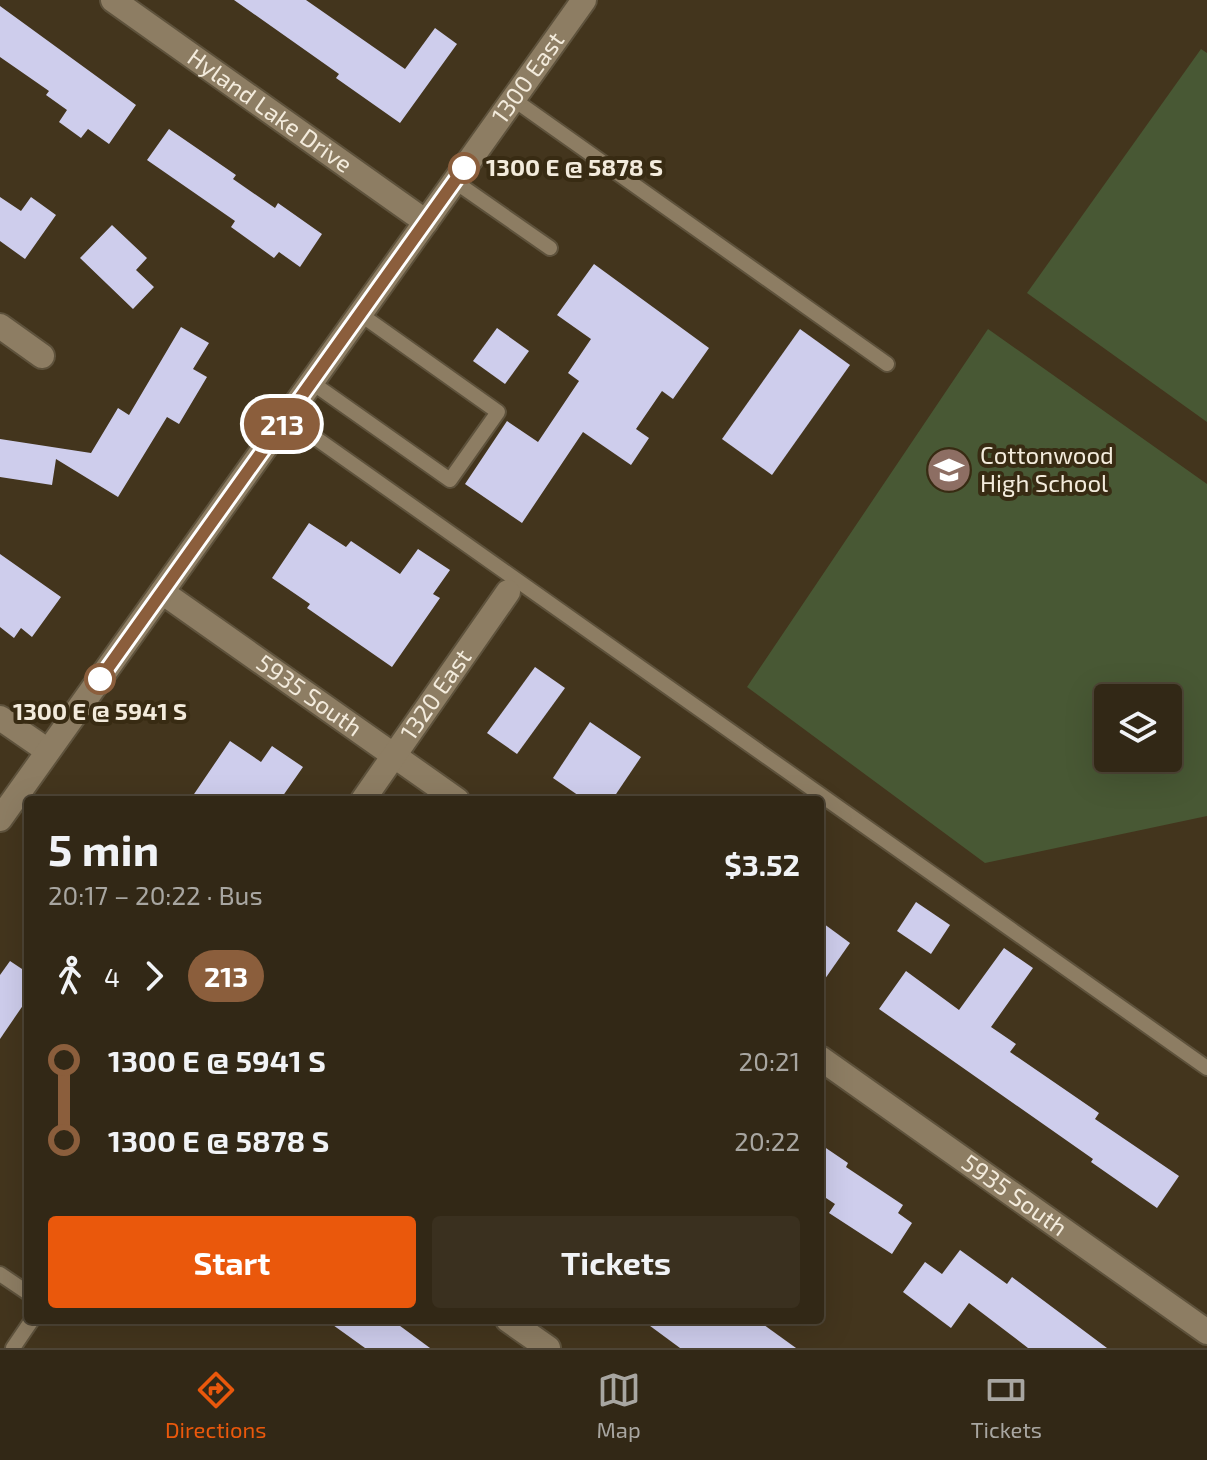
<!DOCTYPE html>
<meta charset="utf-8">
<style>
:root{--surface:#322816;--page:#3a301f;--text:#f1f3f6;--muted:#a8a6a1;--line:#4d4435;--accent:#ea580c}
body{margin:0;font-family:"Exo 2",sans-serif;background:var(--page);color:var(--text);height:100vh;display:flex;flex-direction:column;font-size:30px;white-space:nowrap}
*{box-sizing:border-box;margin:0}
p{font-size:26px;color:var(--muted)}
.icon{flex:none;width:44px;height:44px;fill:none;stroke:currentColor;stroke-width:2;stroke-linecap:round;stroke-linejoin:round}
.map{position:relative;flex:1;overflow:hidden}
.details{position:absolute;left:24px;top:796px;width:800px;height:528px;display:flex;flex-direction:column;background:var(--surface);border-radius:8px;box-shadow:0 8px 32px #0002,0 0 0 2px var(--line)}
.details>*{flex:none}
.badge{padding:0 16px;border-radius:26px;font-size:28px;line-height:52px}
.controls{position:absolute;left:1094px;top:684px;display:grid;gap:16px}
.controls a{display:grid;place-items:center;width:88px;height:88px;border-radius:8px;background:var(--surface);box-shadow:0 8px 32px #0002,0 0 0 2px var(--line);font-size:40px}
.map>.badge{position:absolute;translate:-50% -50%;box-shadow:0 0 0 4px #fff}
.legs{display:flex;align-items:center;gap:12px;height:88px;padding:0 24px;font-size:26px}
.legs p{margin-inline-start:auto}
.overview{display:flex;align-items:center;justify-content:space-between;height:136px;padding:0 24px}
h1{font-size:44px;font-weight:700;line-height:60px}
.button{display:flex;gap:16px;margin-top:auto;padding:16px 24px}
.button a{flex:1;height:92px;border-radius:8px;background:var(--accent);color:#fff;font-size:32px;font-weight:700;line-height:92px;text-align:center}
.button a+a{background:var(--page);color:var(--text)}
ul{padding:0 24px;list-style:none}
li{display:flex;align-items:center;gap:28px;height:80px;font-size:30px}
li i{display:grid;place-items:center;width:12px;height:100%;margin:0 10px;background:currentColor}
li i::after{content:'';width:20px;height:20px;margin:-10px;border:6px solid;border-radius:50%;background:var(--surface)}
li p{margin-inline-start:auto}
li:first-child i{background:linear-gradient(#0000 50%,currentColor 0)}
li:last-child i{background:linear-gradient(currentColor 50%,#0000 0)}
.tabs{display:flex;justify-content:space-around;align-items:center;height:112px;border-top:2px solid var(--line);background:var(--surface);font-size:22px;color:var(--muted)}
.tabs a{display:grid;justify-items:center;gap:4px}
.tabs .active{color:var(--accent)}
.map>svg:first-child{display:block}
.green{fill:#485834;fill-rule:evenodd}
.building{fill:#cecdec}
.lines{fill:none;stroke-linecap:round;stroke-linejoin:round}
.service-casing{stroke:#5e523c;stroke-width:18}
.minor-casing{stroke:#5e523c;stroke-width:28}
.secondary-casing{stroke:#5e523c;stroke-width:28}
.service{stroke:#8d7d63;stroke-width:14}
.minor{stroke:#8d7d63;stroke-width:24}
.secondary{stroke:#8d7d63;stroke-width:24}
.line-1-casing{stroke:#fff;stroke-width:18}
.line-1{stroke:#8b5e3c;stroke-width:12}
.stop-1-dot{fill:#fff;stroke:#8b5e3c;stroke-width:4}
.labels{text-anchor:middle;stroke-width:8;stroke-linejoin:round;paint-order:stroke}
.street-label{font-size:24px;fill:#f3ebdc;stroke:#382b13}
.stop-label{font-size:24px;font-weight:bold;fill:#f3ebdc;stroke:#382b13;text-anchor:start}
.poi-label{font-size:24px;fill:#f3ebdc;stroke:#382b13;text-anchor:start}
</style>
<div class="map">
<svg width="1207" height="1348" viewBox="0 0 1207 1348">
<rect width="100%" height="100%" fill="#43351d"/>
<g class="green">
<polygon points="1201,49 1207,53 1207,422 1027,293"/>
<path d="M988 329 1207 484V816L985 863 747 687ZM1108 698H1168V758H1108Z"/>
</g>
<g class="building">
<polygon points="234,0 306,0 405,69 435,28 457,44 400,123 336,78 339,74"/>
<polygon points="0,6 136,105 109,144 88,129 81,138 59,122 67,110 46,95 49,91 0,57"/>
<polygon points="169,129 236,175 233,179 275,208 278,203 322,234 300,267 279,252 274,258 231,227 235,221 147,160"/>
<polygon points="0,197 21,211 31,197 56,215 25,259 0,241"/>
<polygon points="112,225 147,258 136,270 154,287 133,309 80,258"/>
<polygon points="594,264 709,348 673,399 662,391 636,429 649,438 631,465 583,432 522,523 465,484 507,421 538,442 579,381 568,373 591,339 557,315"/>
<polygon points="181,327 209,343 193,369 207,377 179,424 167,417 118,497 56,459 52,485 0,477 0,439 91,453 118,408 129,415"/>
<polygon points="497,328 529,351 505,384 473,361"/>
<polygon points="800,329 850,365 772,475 722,439"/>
<polygon points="309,523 346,547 351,541 400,574 418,549 450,570 433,594 440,598 392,667 307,608 310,604 272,578"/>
<polygon points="0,554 61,597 32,637 21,628 14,638 0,627"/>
<polygon points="535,667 565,688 517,754 487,733"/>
<polygon points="590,722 641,757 612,800 585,800 553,778"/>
<polygon points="230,741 261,762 272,746 303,767 280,800 190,800"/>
<polygon points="916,902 950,925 931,954 897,931"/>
<polygon points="820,921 850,943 820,986"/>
<polygon points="1004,948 1033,968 991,1027 1016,1044 1010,1052 1099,1113 1095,1119 1179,1176 1157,1208 1091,1162 1093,1159 879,1009 906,971 959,1010"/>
<polygon points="10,961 28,973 28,998 0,1039 0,975"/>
<polygon points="820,1144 848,1163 846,1167 903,1205 898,1213 912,1223 892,1254 829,1213 835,1204 820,1194"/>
<polygon points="960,1250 1007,1284 1012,1277 1107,1348 1028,1348 969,1303 951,1328 903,1292 925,1262 942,1274"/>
<polygon points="326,1320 392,1320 430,1348 365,1348"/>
<polygon points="642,1320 757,1320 796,1348 680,1348"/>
</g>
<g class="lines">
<g class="service-casing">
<g id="service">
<polyline points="513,99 887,364"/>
<polyline points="454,181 550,248"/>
<polyline points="311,382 450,480 498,412 360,314"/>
<polyline points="286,417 1207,1068"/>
<polyline points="0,1274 28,1293"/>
<polyline points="13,1348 32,1320"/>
</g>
</g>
<g class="minor-casing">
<g id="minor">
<path id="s1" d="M113 0 426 222"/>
<polyline points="0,326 42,356"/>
<path id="s2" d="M162 592 457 800"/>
<polyline points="0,718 48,751"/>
<path id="s3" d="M363 800 508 592"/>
<path id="s4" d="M820 1058 1207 1332"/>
<polyline points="508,1320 548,1348"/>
</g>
</g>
<g class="secondary-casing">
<g id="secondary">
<path id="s5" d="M0 819 584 0"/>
</g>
</g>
<use href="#service" class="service"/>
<use href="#minor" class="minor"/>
<use href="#secondary" class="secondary"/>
</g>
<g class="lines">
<g class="line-1-casing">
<polyline id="line-1" points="100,679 464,168"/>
</g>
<use href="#line-1" class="line-1"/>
</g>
<defs>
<g id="school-disc" transform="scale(2.3)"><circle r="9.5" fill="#8d6e63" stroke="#382b13"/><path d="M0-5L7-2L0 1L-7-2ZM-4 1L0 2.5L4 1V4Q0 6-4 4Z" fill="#fff"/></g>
</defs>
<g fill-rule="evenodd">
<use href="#school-disc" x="949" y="470"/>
</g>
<g class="stop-1-dot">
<circle cx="464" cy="168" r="14"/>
<circle cx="100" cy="679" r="14"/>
</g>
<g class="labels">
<g class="street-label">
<text dy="8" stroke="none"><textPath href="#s5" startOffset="910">1300 East</textPath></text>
<text dy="8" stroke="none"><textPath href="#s1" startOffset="192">Hyland Lake Drive</textPath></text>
<text dy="8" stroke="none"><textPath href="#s2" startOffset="180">5935 South</textPath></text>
<text dy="8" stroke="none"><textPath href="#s3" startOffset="128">1320 East</textPath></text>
<text dy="8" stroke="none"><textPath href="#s4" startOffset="238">5935 South</textPath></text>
</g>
<g class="stop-label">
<text x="486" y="176">1300 E @ 5878 S</text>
<text x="100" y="720" text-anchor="middle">1300 E @ 5941 S</text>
</g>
<g class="poi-label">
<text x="980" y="464">Cottonwood<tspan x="980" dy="28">High School</tspan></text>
</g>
</g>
</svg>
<div class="controls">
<a><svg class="icon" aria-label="layers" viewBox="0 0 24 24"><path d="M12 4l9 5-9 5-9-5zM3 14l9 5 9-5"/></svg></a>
</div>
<b class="badge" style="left:282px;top:424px;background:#8b5e3c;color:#fff">213</b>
<section class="details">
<div class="overview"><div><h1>5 min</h1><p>20:17 – 20:22 · Bus</p></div><b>$3.52</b></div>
<div class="legs"><svg class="icon" aria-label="walk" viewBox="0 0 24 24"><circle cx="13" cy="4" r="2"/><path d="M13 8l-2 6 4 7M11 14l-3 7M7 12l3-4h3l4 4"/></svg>4<svg class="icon" aria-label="forward" viewBox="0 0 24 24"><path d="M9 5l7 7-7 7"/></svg><b class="badge" style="background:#8b5e3c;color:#fff">213</b></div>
<ul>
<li><i style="color:#8b5e3c"></i><b>1300 E @ 5941 S</b><p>20:21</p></li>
<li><i style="color:#8b5e3c"></i><b>1300 E @ 5878 S</b><p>20:22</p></li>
</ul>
<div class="button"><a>Start</a><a>Tickets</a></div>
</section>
</div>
<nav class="tabs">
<a class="active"><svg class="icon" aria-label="directions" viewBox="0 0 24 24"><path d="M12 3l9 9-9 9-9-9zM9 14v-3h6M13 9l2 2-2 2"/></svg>Directions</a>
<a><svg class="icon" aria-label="map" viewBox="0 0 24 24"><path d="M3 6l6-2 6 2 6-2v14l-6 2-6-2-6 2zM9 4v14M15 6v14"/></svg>Map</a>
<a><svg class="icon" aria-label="tickets" viewBox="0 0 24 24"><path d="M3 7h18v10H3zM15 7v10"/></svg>Tickets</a>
</nav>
